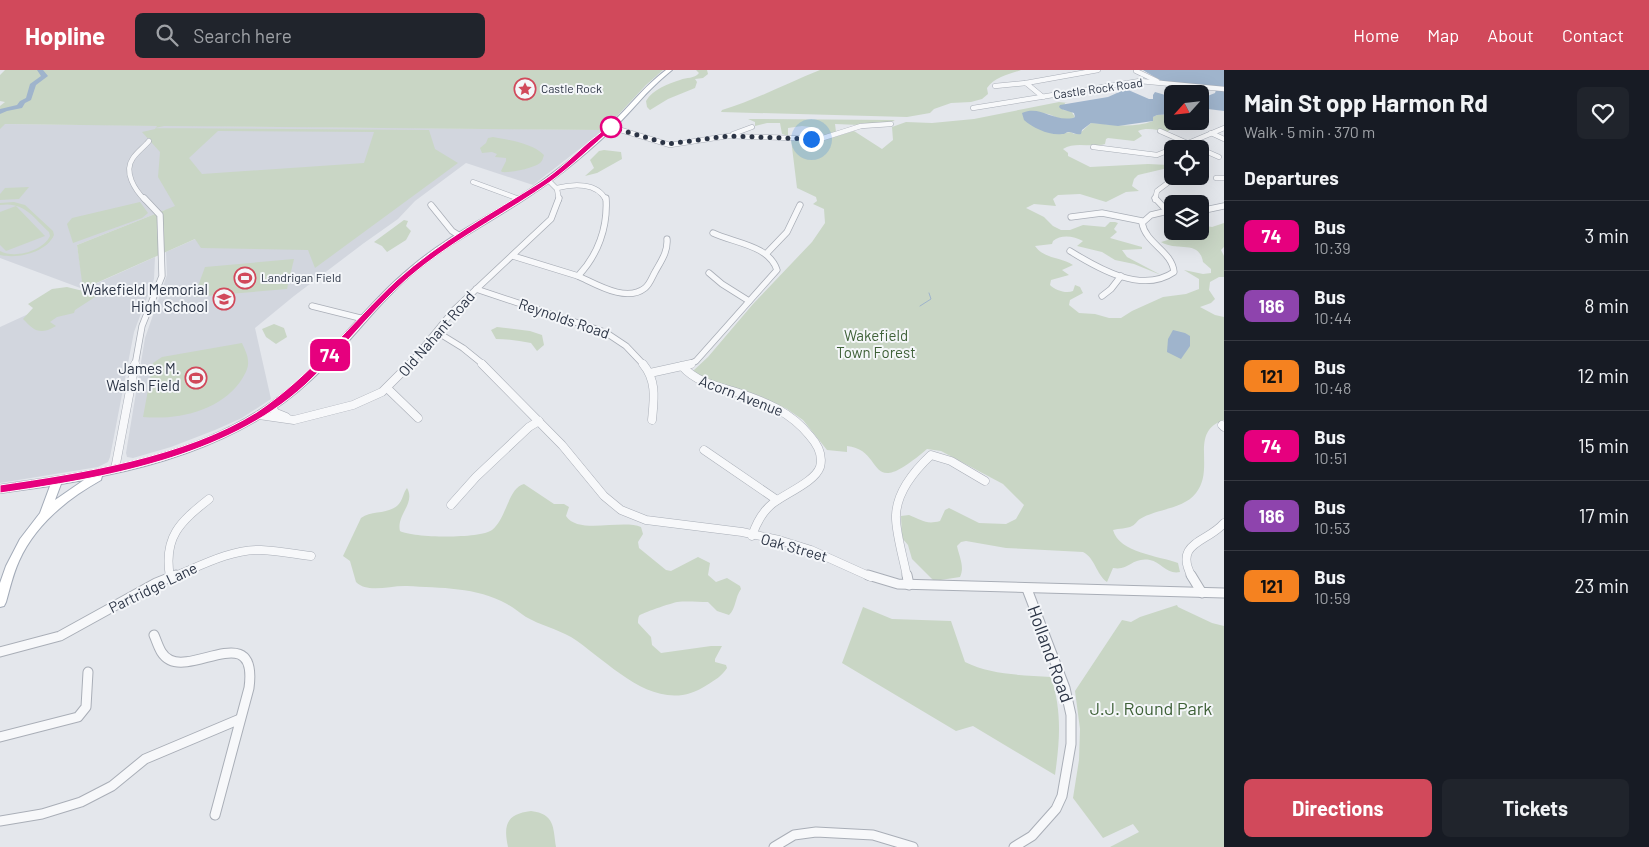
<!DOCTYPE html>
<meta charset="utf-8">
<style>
:root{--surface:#171b24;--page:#20242c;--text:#f1f3f6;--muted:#9ea1a6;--line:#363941;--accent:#d1495b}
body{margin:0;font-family:Barlow,sans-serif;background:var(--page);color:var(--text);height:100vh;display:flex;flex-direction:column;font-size:19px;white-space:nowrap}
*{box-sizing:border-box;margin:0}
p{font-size:16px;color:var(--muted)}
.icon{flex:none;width:28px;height:28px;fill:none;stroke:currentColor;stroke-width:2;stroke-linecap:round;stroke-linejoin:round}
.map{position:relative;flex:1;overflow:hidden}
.panel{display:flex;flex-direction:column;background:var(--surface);width:425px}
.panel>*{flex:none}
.badge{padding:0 10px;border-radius:8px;font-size:18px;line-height:32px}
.needle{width:32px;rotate:243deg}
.fabs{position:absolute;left:1164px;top:15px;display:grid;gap:10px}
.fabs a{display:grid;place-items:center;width:45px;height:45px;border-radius:8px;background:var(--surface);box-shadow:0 5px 20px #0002;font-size:25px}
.you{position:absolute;width:25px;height:25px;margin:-12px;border:4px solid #fff;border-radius:50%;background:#1a73e8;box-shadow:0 0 0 8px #1a73e833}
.map>.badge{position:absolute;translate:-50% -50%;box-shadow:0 0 0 2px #fff}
h2{padding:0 20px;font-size:19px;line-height:45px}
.round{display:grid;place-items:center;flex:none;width:52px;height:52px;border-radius:8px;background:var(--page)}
.summary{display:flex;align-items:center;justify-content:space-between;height:85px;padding:0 20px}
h1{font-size:24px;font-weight:700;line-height:38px}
.cta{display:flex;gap:10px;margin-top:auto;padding:10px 20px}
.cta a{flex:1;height:58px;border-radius:8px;background:var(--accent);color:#fff;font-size:20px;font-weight:700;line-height:58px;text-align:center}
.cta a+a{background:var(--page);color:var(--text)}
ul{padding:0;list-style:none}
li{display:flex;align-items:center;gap:15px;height:70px;padding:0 20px;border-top:1px solid var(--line)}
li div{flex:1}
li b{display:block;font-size:19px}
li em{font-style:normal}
li .badge{min-width:55px;font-weight:700;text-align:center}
header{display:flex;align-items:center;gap:30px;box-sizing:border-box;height:70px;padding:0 25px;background:var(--accent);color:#fff}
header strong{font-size:24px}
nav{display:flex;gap:28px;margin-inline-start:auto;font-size:18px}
.search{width:350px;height:45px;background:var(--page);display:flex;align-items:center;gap:12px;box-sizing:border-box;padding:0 18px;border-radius:8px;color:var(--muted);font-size:19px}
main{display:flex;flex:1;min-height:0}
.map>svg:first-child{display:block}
.built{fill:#d2d6de}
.green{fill:#c9d6c5;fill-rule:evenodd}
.water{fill:#9fb4cc}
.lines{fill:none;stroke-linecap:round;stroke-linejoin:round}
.stream{stroke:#9fb4cc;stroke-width:1}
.river{fill:#9fb4cc;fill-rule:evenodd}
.minor-far3-casing{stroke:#a9aeb7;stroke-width:5.5}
.minor-far2-casing{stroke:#a9aeb7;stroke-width:7}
.minor-far1-casing{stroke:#a9aeb7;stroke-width:9}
.minor-casing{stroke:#a9aeb7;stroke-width:11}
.major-casing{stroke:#a3abb8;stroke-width:2}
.minor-far3{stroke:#f7f8fa;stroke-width:4.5}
.minor-far2{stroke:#f7f8fa;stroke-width:5.5}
.minor-far1{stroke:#f7f8fa;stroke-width:8}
.minor{stroke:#f7f8fa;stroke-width:9}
.major{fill:#fff;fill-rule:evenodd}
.line{fill:#e6007e;stroke:#fff}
.walk{stroke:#2b3445;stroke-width:5;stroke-dasharray:0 9}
.stop-dot{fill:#fff;stroke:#e6007e;stroke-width:2.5}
.labels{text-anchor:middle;stroke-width:4;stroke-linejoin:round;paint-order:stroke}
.far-poi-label{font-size:12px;fill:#2b3445;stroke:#f4f6f9;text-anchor:start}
.far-street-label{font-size:12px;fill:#2b3445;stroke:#f4f6f9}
.poi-label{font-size:15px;fill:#2b3445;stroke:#f4f6f9;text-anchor:end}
.street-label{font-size:15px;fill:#2b3445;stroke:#f4f6f9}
.park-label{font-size:15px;fill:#3f6138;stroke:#f4f6f9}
.near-street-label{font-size:18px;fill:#2b3445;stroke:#f4f6f9}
.near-park-label{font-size:18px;fill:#3f6138;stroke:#f4f6f9}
</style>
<header>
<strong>Hopline</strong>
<div class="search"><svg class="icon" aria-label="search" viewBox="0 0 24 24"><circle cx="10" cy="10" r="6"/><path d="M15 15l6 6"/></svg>Search here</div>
<nav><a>Home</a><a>Map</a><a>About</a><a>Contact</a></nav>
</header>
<main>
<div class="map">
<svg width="1224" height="777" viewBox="0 0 1224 777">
<rect width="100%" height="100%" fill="#e4e7ec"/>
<polygon class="built" points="0,54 604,60 533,115 466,93 415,131 398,149 364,173 294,226 255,258 271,329 242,348 215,360 171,377 133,388 127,387 126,383 145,268 167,205 166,182 218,159 165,140 77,175 84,219 155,187 154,209 134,262 110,387 108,392 98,397 0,413 0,257 83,219 0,188"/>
<g class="green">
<path d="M5 0H663L646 15 604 60 164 56 155 58 429 60 435 79 458 93 315 198 308 180 201 178 195 169 83 219 77 175 175 136 158 107 160 82 142 62 155 59 157 56 5 54 0 59V36L5 32 0 31V5ZM218 61 374 62 364 93 202 104 189 88Z"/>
<path d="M696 0H707L708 4 703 8 695 9 697 12 695 18 668 29 650 40 647 37 646 31C653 19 668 14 680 10 687 7 694 9 699 3Z"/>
<path d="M820 0H1021C1007 5 995 7 987 18L988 24 982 29 971 32 951 33 934 39 930 43 907 47 721 42 722 40C756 30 787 13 820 0Z"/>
<path d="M1059 32 1068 33H1065L1063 40 1071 41 1075 47C1062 54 1058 47 1048 44 1041 42 1030 45 1023 45L1048 62 1055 64 1071 62 1074 64 1081 62 1091 53C1112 54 1131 59 1153 51V47L1157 45 1172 44V51L1204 54 1198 57 1175 56 1167 62C1157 60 1147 57 1138 61L1142 66 1134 71 1108 68 1106 69 1105 74C1091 78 1075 71 1063 79L1068 83V86L1090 97 1148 94 1169 95 1172 97 1138 105 1134 109 1132 116 1139 121 1126 122 1106 132 1080 124 1058 125 1053 129 1056 136 1034 134 1026 138 1044 147 1053 156 1061 160H1070L1083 155 1105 157 1110 152H1115L1118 153 1114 159 1117 162 1110 168 1142 177V179L1122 180 1127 187 1161 205 1134 194 1115 190 1102 182 1077 176 1083 171C1074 166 1061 164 1053 171L1052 174 1035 176C1044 189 1061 187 1073 195L1062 200 1069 205 1051 210 1050 215C1055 220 1066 224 1073 221L1075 215 1080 217 1083 223 1070 230 1069 235 1079 243 1095 244 1109 248H1121L1132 241 1163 227 1186 224 1199 219V209L1184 200 1203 204 1211 203V199L1203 192C1199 169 1177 182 1161 172L1171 169 1170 164 1174 161H1200V155L1212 157 1224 153V177L1221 180 1224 186V207H1219L1210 212 1209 220 1215 229 1211 233 1200 237 1215 245 1224 247V350C1188 362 1216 398 1196 423 1184 439 1156 439 1140 449 1137 451 1135 455 1132 456 1127 459 1119 458 1113 460 1119 483 1160 486 1178 493L1180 502C1167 505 1161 492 1150 490 1131 487 1130 501 1113 498L1107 512C1096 504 1095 488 1083 482L1006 478 966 471 961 472 957 476C959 486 965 497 960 507L934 511 912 489 908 475 902 468 901 446 909 445C922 450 926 455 940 451L945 440 949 438 979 453 1006 454 1016 449 1024 435 1003 414 941 381 927 379C864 433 887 380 847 376V382L827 380 803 350 787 339 760 326 707 309 693 302 694 300 708 287 753 234 812 172 825 153 824 139 813 134 817 131 816 127 797 118 791 69H828L854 61 882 79 893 70 892 57 906 52 932 53 974 49Z"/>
<path d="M748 49 893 50 895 51 860 55 835 54 836 62C823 67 826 67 818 58L802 56 788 58V66L782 64 780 53H767L755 56V52Z"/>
<path d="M493 67C509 70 532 73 544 85 543 87 543 90 541 92 536 98 510 103 502 102L501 101 506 91V88L495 87 497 84 492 82 482 83 480 78 486 73 488 68Z"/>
<polygon points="604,80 621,82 622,89 597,103 585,106 594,98 590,90 599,81"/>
<polygon points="29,117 19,129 0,130 0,124 5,118"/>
<path d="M14 132 25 135 53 161 54 165C46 183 17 189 0 185V181C15 189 43 181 50 166L49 162C33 147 24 131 0 135V133Z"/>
<polygon points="140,132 148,143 142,148 73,173 67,154 72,148"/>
<polygon points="16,136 45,166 6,181 0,175 0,142"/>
<polygon points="404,150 408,151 406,156 411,161 406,170 387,182 382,176 374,172"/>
<polygon points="294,189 287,219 194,227 205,197"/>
<path d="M67 217 95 224V227L75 240 74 243 57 247 50 252 56 256C39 266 34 260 23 249L33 238 28 234 52 219Z"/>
<polygon points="274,254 284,258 287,267 276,274 266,267 262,259"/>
<path d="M497 257 530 261 542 265 544 275 537 281 531 273C519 271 508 269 496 269L491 260Z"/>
<path d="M242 273C244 278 248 285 248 291 249 298 244 306 240 312 218 342 177 350 143 347L153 293 162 287Z"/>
<path d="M524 414 554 434H564L569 437 566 446C578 465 622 449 641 457L643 464 638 472 639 478 666 500 671 501 698 487 710 493 708 505 716 512 727 508 740 516 741 519C735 527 736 539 729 545L717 541 708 532C698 532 687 531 677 532 672 533 641 543 639 546 638 548 638 551 638 553L651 567 652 575 661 583 711 576H722L715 589V592L726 595 727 598C722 606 715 610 707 615 657 649 610 592 571 567 557 559 540 555 526 547 520 543 514 538 507 534 477 517 440 518 407 516 391 515 368 524 356 512L350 491 343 486 361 448C372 440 387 445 398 435 403 430 403 423 407 418 416 433 396 445 400 461 413 468 480 469 492 460 507 448 508 418 524 414Z"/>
<polygon points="1177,535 1178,537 1212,553 1224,556 1224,777 1110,777 1139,762 1133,754 1103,768 1073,728 1079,690 1080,659 1075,621 1122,550 1131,552 1140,547"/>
<path d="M863 537 892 549 951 551 965 592C991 605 1022 605 1051 607 1062 641 1060 669 1055 705L973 656 956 661 842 593Z"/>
<path d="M531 741C555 744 553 757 556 777H508C503 754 507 744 531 741Z"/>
</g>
<g class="water">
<path d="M1143 0H1224V17C1214 17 1206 16 1196 14 1191 14 1185 16 1180 15 1165 14 1156 8 1143 0Z"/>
<path d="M1126 19 1149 29H1153V25L1155 22 1172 27V28L1168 27 1172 31V44L1157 45 1153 47V51L1118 56 1091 53 1082 60 1081 64C1077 65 1074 63 1070 62 1064 62 1067 64 1062 64 1050 66 1033 58 1024 50L1022 43C1041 35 1052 52 1073 48L1075 47 1074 43 1061 39 1059 37 1060 35 1108 27Z"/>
<polygon points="1216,20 1224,21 1224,41 1208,39 1200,42 1200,29 1215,23"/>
<polygon points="1173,260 1185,263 1190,266 1190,276 1181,289 1167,282 1168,269"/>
</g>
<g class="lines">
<polyline class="stream" points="920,236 931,229 929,223"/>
<polygon class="river" points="37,0 43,0 48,6 36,15 31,30 25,33 22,38 7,41 0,44 0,39 17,35 20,31 26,28 30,14 41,6"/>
<g class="minor-far3-casing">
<g id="minor-far3">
<polyline points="1136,1 1157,11"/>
<polyline points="995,16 1026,13"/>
<polyline points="1043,27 1026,13 1098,0"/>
<polyline points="973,38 1140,11 1224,19"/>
<polyline points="611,57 670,75 728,66 820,69 861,56 891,54"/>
<polyline points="1160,61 1219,87"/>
<polyline points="1211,63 1224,69"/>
<polyline points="733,64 752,57"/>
<polyline points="1093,77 1157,85 1172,79"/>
<polyline points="1174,79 1224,58"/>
<polyline points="1216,108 1224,108"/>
<polyline points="548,110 557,119 559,130"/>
<polyline points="473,112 519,129"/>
<path d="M557 118C573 114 597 112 606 130"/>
<path d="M145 130C135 120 123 102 133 88 137 82 144 77 149 71"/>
<polyline points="1155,130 1157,121 1169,112 1188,110"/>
</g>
</g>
<g class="minor-far2-casing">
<g id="minor-far2">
<polyline points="1155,128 1167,141"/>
<polyline points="431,135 452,161 460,166"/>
<polyline points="1200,141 1224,136"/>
<polyline points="1071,147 1102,143 1142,151"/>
<path d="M1070 181C1099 199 1142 224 1174 202 1172 181 1146 174 1142 153L1151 145 1172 140"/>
<polyline points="766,184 787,162 800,135"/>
<path d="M513 186 578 206C598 185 608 157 606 128"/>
<polyline points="709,203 722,214 749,231"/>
<path d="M578 206C596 214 626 233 645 218 650 214 652 207 655 202 661 191 668 182 667 169"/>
<polyline points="476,219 605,262 626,276 644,295"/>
<polyline points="1102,226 1111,219 1121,206"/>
<polyline points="312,236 364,249"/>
<polyline points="437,262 463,278 484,295"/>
<polyline points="135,295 142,256 162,206 160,145 144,128"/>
<polyline points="409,295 454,240 551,149 559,128"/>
<path d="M688 295 696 291 777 200C769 175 734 173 713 163"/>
</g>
</g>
<g class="minor-far1-casing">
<g id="minor-far1">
<polyline points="482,294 562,375 604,426 621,440 646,450 742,462 779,470 811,480 871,507"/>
<path d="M643 294C657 311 654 329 652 350"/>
<path d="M682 296C696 312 716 316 736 322 764 331 791 342 810 366 818 375 823 386 820 397 815 412 784 424 772 434 761 443 756 454 752 466"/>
<polyline points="650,303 691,294"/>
<polyline points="387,318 418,348"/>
<polyline points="271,337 276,343 286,347"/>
<polyline points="259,345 294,350 353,335 382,322 410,294"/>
<polyline points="1222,355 1224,357"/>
<polyline points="704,380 777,430"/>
<polyline points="115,399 135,294"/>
<polyline points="451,435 476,407 529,357 539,351"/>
<path d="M170 507C163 467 180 452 209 429"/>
<path d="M173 507C200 496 231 479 261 480 278 481 295 484 311 486"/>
<path d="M907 507C904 490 895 461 896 445 897 421 915 400 931 385L951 391 985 411"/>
<path d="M1192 507C1173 472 1207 473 1224 453"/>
</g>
</g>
<g class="minor-casing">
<g id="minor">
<polyline points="868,505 898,514 1224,523"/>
<polyline points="907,505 909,515"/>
<polyline points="1191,505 1202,523"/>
<path d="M154 565C158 574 160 585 170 590 196 603 258 551 249 618L215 745"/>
<polyline points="0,582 60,566 156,513 176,505"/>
<polyline points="0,667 78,647 86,637 88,602"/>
<polyline points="0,751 42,744 81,732 112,716 145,689 240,649"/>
<polyline points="774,777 794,765 816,762 873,765 913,777"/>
<polyline points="1014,777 1032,766 1056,739 1062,726 1071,674 1071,645 1065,618 1027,519"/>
</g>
</g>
<g class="major-casing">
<path id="major" d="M666 0H672C666 5 660 10 655 15 643 26 633 39 621 51 594 77 565 102 534 123 495 150 453 170 417 200 378 232 349 275 312 309 255 363 178 391 102 406L101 410C67 429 35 455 19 491 13 504 10 518 6 532L4 536 0 537V513L6 496 20 469 40 443 50 416 0 423V415C100 401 211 385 291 317 335 281 367 233 411 197 452 162 503 140 546 108 571 90 595 70 617 48 633 32 647 14 666 0ZM84 410 55 430 61 414Z"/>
</g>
<use href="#minor-far3" class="minor-far3"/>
<use href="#minor-far2" class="minor-far2"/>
<use href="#minor-far1" class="minor-far1"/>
<use href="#minor" class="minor"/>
<use href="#major" class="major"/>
</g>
<path class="line" d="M611 55 613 58C592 76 572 96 550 112 509 141 464 164 424 195 379 229 346 277 305 315 225 388 103 408 0 423V415C82 403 185 387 257 342 311 306 350 254 397 210 440 171 492 143 541 112 558 101 574 85 590 71 597 66 604 59 611 55Z"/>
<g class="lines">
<polyline class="walk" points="611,57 668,74 728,66 811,69"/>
</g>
<defs>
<g id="sight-ring" transform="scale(1.125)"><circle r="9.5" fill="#f4f6f9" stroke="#d1495b" stroke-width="1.5"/><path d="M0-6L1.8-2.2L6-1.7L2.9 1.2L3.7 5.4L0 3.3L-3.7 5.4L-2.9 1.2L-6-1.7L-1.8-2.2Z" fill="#d1495b"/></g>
<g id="stadium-ring" transform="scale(1.125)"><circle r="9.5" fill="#f4f6f9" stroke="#d1495b" stroke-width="1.5"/><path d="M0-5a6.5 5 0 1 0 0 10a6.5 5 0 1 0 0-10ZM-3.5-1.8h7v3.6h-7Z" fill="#d1495b"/></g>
<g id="school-ring" transform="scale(1.125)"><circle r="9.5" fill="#f4f6f9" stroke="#d1495b" stroke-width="1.5"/><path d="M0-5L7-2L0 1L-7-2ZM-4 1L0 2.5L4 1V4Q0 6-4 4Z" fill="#d1495b"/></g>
</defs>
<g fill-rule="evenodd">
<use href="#sight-ring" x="525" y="19"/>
<use href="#stadium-ring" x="245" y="208"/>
<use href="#school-ring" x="224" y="229"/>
<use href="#stadium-ring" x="196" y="308"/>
</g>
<circle class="stop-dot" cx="611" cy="57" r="10"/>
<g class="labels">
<g class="far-poi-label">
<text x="541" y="23">Castle Rock</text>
<text x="261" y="212">Landrigan Field</text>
</g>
<g class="far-street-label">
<text transform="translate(1098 19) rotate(-8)" y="4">Castle Rock Road</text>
</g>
<g class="poi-label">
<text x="208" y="225">Wakefield Memorial<tspan x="208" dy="17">High School</tspan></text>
<text x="180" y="304">James M.<tspan x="180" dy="17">Walsh Field</tspan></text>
</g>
<g class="street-label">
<text transform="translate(564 249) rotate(19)" y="5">Reynolds Road</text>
<text transform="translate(437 264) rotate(-49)" y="5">Old Nahant Road</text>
<text transform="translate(741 326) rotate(21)" y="5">Acorn Avenue</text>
<text transform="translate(794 478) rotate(16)" y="5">Oak Street</text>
<text transform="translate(153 518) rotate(-26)" y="5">Partridge Lane</text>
</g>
<g class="park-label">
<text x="876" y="271">Wakefield<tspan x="876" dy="17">Town Forest</tspan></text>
</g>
<g class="near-street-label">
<text transform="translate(1050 584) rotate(70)" y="6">Holland Road</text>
</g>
<g class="near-park-label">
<text x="1151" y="645">J.J. Round Park</text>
</g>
</g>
</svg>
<div class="fabs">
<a><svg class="needle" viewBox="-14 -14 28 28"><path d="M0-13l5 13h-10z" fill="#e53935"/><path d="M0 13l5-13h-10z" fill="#9ea1a6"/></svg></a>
<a><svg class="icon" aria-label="locate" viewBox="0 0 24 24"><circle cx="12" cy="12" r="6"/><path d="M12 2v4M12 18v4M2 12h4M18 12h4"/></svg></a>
<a><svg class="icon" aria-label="layers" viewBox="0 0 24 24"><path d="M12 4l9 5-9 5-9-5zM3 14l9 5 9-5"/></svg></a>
</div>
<div class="you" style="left:811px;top:69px"></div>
<b class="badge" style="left:330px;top:285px;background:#e6007e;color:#fff">74</b>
</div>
<section class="panel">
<div class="summary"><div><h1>Main St opp Harmon Rd</h1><p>Walk · 5 min · 370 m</p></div><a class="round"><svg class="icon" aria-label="heart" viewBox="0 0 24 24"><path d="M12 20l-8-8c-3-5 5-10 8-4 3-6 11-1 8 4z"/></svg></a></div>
<h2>Departures</h2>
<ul>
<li><span class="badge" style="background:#e6007e;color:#fff">74</span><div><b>Bus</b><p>10:39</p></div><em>3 min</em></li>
<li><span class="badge" style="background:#8e44ad;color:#fff">186</span><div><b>Bus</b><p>10:44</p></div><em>8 min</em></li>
<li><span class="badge" style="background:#f58220;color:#111">121</span><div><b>Bus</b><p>10:48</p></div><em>12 min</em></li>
<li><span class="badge" style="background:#e6007e;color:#fff">74</span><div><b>Bus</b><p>10:51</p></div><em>15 min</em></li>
<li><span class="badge" style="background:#8e44ad;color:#fff">186</span><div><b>Bus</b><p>10:53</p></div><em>17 min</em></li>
<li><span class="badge" style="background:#f58220;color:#111">121</span><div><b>Bus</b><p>10:59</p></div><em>23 min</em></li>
</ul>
<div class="cta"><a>Directions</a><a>Tickets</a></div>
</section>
</main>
